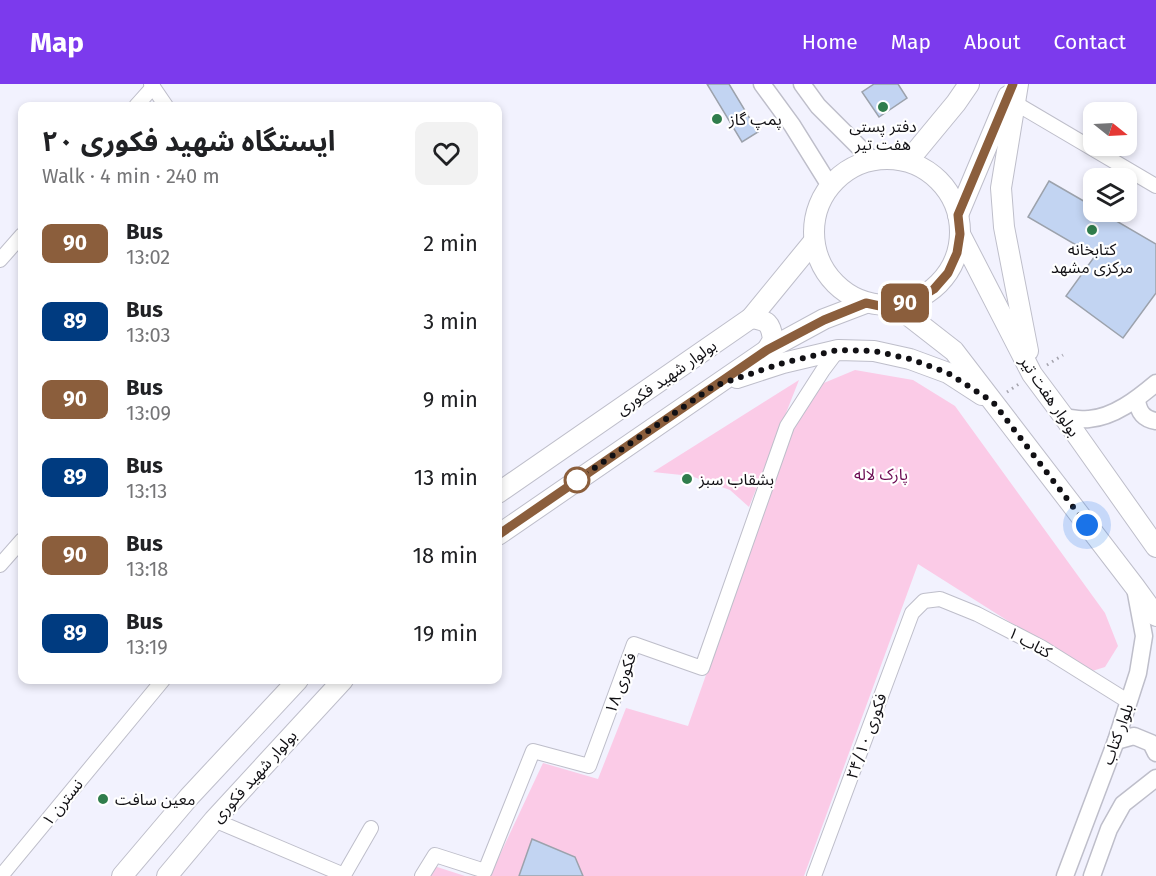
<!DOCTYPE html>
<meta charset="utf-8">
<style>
:root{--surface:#fff;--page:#f2f2f2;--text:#202124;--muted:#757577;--accent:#7c3aed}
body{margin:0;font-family:"Fira Sans","Noto Sans Arabic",sans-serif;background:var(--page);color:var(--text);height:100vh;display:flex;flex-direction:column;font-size:22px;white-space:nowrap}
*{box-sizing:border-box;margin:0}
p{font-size:20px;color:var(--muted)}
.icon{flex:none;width:33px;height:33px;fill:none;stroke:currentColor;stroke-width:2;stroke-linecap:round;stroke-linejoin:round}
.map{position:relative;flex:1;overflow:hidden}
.details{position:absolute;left:18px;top:18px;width:484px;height:582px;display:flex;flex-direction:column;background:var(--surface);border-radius:12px;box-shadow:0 3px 9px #0003}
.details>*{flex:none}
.badge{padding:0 12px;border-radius:9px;font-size:21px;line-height:39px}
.needle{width:39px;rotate:108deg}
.buttons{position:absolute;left:1083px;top:18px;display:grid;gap:12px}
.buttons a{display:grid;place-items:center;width:54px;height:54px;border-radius:12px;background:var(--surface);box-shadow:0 3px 9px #0003;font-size:30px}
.you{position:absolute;width:30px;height:30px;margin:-15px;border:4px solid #fff;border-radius:50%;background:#1a73e8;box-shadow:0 0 0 9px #1a73e833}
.map>.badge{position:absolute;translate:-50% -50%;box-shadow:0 0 0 3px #fff}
.round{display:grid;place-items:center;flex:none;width:63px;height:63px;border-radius:12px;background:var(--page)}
.overview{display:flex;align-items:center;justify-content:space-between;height:102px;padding:0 24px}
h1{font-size:28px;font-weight:700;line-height:45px}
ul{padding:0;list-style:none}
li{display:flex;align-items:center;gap:18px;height:78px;padding:0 24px}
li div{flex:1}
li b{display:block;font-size:22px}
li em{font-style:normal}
li .badge{min-width:66px;font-weight:700;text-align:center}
header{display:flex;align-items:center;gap:36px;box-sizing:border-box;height:84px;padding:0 30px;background:var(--accent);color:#fff}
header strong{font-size:28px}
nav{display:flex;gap:33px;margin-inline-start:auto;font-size:21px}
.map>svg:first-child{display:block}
.green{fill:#fbcbe7}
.building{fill:#c2d4f2;stroke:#9ca2ac;stroke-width:1.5}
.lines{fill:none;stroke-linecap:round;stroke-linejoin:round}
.minor-casing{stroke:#bebeca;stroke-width:16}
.tertiary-casing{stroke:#bebeca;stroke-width:19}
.secondary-casing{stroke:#bebeca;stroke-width:22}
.path{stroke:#a4a3ad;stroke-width:3;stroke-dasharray:1.5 4.5;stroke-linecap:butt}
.minor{stroke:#fff;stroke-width:14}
.tertiary{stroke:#fff;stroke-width:16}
.secondary{stroke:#fff;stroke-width:20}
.line-casing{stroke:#fff;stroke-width:14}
.line{stroke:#8b5e3c;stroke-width:9}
.walk{stroke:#111014;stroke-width:6;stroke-dasharray:0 10.8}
.poi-dot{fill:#307d4c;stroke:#fff;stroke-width:2}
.stop-dot{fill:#fff;stroke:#8b5e3c;stroke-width:3}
.labels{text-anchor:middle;stroke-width:4.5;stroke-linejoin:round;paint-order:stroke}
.poi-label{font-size:16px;fill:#111014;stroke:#fff;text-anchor:start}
.street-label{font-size:16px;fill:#111014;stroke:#fff}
.park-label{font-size:16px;fill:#690850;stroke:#fff}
</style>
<header>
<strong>Map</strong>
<nav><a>Home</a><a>Map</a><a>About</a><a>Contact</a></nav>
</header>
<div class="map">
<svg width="1156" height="792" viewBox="0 0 1156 792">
<rect width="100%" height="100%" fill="#f2f2fe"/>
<g class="green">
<polygon points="855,286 913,296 955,322 1105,529 1118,562 1105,583 1089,588 918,480 804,792 490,792 543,679 598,695 626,624 688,642 793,344 819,301"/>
<polygon points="799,296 749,423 730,406 691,392 653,388"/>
<polygon points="434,782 465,792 428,792"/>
</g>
<g class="building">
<polygon points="707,0 729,0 758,48 742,58"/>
<polygon points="874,0 898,0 907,14 879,33 862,8"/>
<polygon points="1049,97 1094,123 1094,128 1101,128 1156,160 1156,209 1123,254 1066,212 1095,172 1028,133"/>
<polygon points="532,755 575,773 583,792 519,792"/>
</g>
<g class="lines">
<g class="minor-casing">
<g id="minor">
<polyline points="151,0 166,22"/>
<polyline points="1015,19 1156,102"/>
<polyline points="136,22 153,3"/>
<polyline points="0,176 22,151"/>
<polyline points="0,481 22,456"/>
<polyline points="214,736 344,791 371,744"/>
<polyline points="1,792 163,596"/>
<polyline points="422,792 435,771 485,787 533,667 589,682 634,560 702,584 787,342 823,286 838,266"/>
<polyline points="814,792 912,529 924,517 940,515 977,530 1041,563 1129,618"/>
</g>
</g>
<g class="tertiary-casing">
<g id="tertiary">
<polyline points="762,0 792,41 830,102"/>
<polyline points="802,0 818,22 872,76"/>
<path d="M1137 315C1138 327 1143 335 1156 337"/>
<path d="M1064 333C1072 334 1081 336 1089 335 1114 333 1137 315 1156 299"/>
<polyline points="1116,657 1134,652 1151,659 1156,669"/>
<polyline points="1065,792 1116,657 1138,589 1144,552 1135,504"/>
<polyline points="1092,792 1109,745 1123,720 1156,694"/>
</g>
</g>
<g class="secondary-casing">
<g id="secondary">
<polyline points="1018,0 1001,104 1004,143 1028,267"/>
<circle cx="887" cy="148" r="73"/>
<polyline points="908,77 956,19 969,0"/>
<polyline points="958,131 1008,12"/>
<polyline points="960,150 1032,290 1064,333 1156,463"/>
<polyline points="895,221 954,267 1135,503 1156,532"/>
<path d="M751 234C767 236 771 239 773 256L767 266"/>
<polyline points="737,294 783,279 838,266 874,267 910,275 948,289 982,311"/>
<polyline points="498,409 751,234 814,157"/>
<polyline points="498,451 767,266 824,235 866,219"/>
<polyline points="122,792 189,713 298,596"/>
<polyline points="167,792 214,736 343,596"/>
</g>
</g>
<g class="path">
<polyline points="1047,281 1063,271"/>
<polyline points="1007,308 1019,300"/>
</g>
<use href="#minor" class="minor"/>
<use href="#tertiary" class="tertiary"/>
<use href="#secondary" class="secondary"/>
</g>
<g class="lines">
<g class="line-casing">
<polyline id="line" points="498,451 767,266 824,236 866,219 880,222 895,221 916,216 934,205 948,189 957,169 960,150 958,131 1013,0"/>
</g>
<use href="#line" class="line"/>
<polyline class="walk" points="577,396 714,302 783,279 838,266 874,267 910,275 948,289 993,318 1087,441"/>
</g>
<g class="poi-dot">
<circle cx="883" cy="23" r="6"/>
<circle cx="717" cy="35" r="6"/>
<circle cx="1092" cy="146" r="6"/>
<circle cx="687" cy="395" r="6"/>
<circle cx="103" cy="715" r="6"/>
</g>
<circle class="stop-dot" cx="577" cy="396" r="12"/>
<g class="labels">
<g class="poi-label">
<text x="729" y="41">پمپ گاز</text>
<text x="883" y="48" text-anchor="middle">دفتر پستی<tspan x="883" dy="18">هفت تیر</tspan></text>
<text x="1092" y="171" text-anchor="middle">کتابخانه<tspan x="1092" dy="18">مرکزی مشهد</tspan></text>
<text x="699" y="401">بشقاب سبز</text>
<text x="115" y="721">معین سافت</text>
</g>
<g class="street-label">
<text transform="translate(666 293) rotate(-35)" y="6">بولوار شهید فکوری</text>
<text transform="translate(1050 312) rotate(56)" y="6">بولوار هفت تیر</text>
<text transform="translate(1030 558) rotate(29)" y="6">کتاب ۱</text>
<text transform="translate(620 599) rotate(-70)" y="6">فکوری ١٨</text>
<text transform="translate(1117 650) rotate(-70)" y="6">بلوار کتاب</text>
<text transform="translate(866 652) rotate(-70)" y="6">فکوری ۲۴/۱۰</text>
<text transform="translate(254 692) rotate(-48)" y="6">بولوار شهید فکوری</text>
<text transform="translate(62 718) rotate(-51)" y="6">نسترن ۱</text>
</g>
<g class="park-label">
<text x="881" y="396">پارک لاله</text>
</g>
</g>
</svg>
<div class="buttons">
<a><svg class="needle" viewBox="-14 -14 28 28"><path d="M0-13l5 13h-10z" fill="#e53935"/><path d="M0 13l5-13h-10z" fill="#757577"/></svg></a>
<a><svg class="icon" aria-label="layers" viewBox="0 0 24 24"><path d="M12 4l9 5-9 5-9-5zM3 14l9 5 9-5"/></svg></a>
</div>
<div class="you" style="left:1087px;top:441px"></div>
<b class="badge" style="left:905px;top:219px;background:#8b5e3c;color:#fff">90</b>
<section class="details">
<div class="overview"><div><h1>ایستگاه شهید فکوری ۲۰</h1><p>Walk · 4 min · 240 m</p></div><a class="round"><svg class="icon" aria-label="heart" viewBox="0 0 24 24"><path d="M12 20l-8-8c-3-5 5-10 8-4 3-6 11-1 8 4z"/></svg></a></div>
<ul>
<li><span class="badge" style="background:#8b5e3c;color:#fff">90</span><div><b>Bus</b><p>13:02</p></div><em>2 min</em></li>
<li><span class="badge" style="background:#003b80;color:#fff">89</span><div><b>Bus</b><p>13:03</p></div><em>3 min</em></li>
<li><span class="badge" style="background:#8b5e3c;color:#fff">90</span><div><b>Bus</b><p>13:09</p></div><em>9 min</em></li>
<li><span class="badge" style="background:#003b80;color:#fff">89</span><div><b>Bus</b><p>13:13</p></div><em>13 min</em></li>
<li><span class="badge" style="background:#8b5e3c;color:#fff">90</span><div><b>Bus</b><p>13:18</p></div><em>18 min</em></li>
<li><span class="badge" style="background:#003b80;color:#fff">89</span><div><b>Bus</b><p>13:19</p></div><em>19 min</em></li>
</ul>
</section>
</div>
